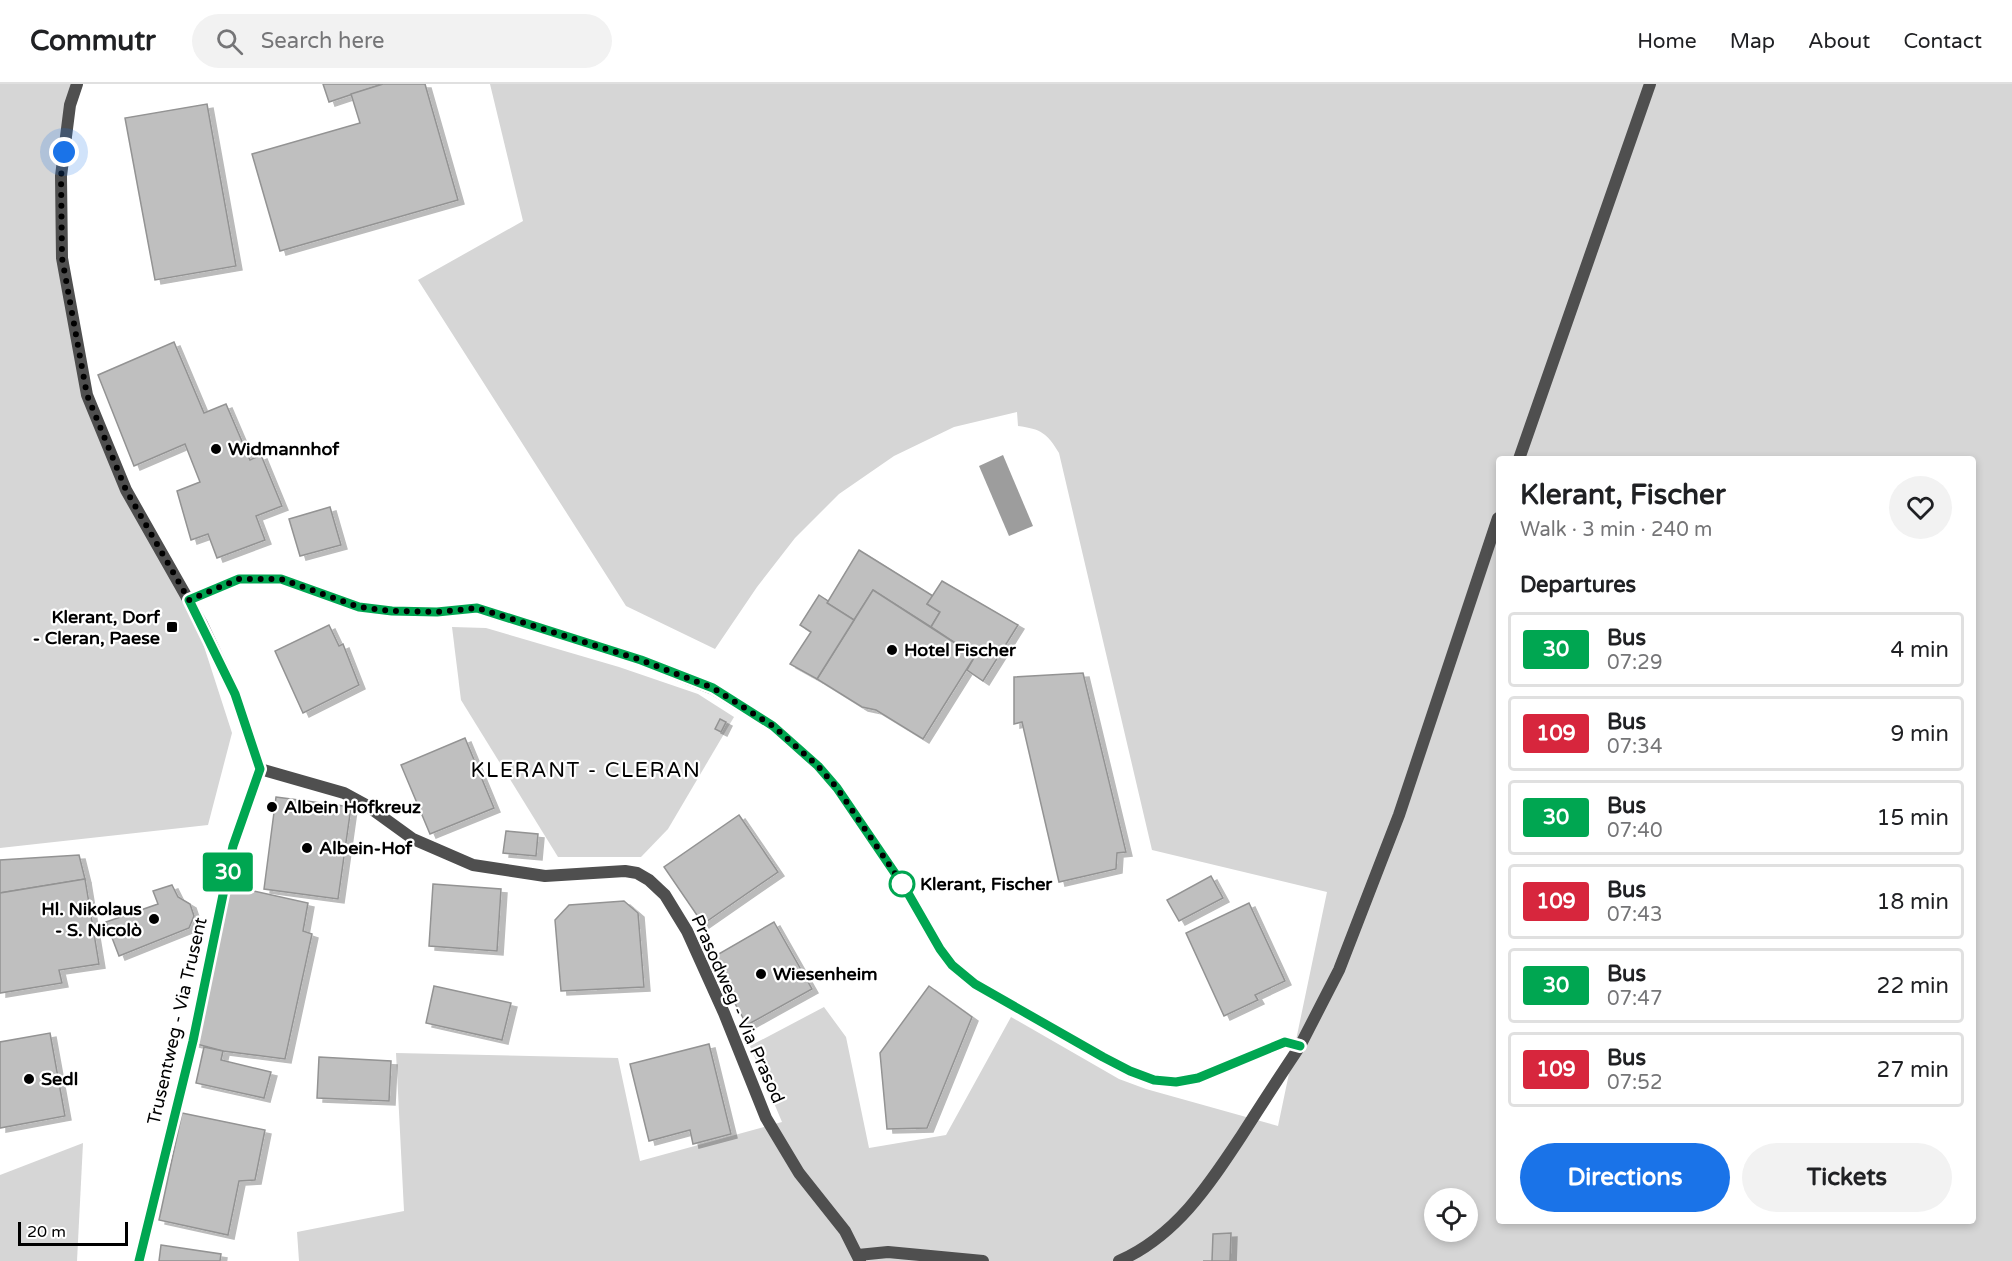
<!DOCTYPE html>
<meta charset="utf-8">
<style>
:root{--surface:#fff;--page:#f2f2f2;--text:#202124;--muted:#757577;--line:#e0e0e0;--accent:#1a73e8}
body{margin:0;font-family:"Varela Round",sans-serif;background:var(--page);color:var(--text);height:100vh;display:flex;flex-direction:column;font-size:22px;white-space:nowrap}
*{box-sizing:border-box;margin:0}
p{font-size:20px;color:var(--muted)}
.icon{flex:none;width:33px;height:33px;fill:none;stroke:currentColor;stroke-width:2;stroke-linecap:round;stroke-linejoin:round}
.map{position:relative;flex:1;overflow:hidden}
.panel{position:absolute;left:1496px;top:372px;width:480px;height:768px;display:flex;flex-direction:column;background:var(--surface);border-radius:6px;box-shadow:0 3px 9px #0003}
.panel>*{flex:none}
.badge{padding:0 12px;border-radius:4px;font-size:21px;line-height:39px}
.tools{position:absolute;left:1424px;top:1104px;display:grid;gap:12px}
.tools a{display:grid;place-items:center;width:54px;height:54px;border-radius:50%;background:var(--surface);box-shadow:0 3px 9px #0003;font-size:30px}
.scale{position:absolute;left:18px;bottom:15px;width:110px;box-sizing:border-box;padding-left:6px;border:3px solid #000;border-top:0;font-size:16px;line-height:21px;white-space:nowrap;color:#000;-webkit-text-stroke:4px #fff;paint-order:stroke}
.you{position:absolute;width:30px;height:30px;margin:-15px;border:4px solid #fff;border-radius:50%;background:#1a73e8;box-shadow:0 0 0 9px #1a73e833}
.map>.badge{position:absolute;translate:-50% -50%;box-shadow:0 0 0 3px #fff}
h2{padding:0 24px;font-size:22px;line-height:54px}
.round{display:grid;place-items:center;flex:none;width:63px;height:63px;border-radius:32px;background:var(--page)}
.headline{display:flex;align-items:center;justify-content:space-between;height:102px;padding:0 24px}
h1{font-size:28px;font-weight:700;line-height:45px}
.action{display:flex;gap:12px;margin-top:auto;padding:12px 24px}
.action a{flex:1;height:69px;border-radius:36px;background:var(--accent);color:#fff;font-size:24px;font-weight:700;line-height:69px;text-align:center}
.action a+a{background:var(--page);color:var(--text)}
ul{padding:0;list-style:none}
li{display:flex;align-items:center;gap:18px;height:75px;margin:0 12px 9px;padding:0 12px;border:3px solid var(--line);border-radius:6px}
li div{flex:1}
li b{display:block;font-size:22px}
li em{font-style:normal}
li .badge{min-width:66px;font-weight:700;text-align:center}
header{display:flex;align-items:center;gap:36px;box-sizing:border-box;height:84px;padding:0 30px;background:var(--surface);border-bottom:2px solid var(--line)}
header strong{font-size:28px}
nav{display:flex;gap:33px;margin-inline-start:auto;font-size:21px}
.search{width:420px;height:54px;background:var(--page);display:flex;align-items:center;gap:15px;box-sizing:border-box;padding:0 21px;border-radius:33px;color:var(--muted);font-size:22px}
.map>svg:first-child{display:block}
.green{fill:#d6d6d6;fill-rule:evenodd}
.water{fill:#9d9d9d}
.building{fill:#bfbfbf;stroke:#939393;stroke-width:1.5;filter:url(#shadow)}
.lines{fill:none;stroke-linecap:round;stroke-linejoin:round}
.lane{stroke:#4f4f4f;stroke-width:12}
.street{stroke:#4f4f4f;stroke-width:12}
.line-casing{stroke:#fff;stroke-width:14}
.line{stroke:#00a651;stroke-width:9}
.walk{stroke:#000;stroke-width:6;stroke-dasharray:0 10.8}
.poi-dot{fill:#000;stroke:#fff;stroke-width:2}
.stop-dot{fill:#fff;stroke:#00a651;stroke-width:3}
.labels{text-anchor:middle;stroke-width:4.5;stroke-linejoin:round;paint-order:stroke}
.poi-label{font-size:18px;font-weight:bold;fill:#000;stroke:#fff;text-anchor:start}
.stop-label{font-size:18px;font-weight:bold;fill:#000;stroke:#fff;text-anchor:start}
.street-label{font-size:18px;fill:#000;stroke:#fff}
.quarter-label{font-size:21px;letter-spacing:1.5px;fill:#000;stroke:#fff}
</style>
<header>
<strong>Commutr</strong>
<div class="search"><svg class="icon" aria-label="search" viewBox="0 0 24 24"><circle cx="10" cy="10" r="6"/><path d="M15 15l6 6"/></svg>Search here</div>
<nav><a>Home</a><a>Map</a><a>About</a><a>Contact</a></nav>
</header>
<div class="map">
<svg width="2012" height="1177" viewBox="0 0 2012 1177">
<defs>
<filter id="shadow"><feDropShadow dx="6" dy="4" stdDeviation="0" flood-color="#0004"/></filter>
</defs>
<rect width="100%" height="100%" fill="#fff"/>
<g class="green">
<polygon points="0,0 77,0 70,21 62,174 87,311 126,406 189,516 232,649 208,741 0,764"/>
<path d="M490 0H2012V1177H299L297 1148 404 1127 396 969 618 974 640 1077 782 1038 750 962 824 923 846 953 869 1064 946 1051 1011 933 1119 995 1146 1005 1278 1042 1327 808 1152 766 1059 369C1047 349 1041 345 1018 342L1017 328 954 343 894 372 839 410 795 454 757 503 715 565 626 522 418 196 523 137ZM1498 375H1972V1137H1498ZM1434 1114H1467V1148H1434Z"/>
<polygon points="452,543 486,544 619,583 698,610 734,633 668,745 641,773 558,773 461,616"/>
<polygon points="83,1059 77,1177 0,1177 0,1091"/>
</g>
<polygon class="water" points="1003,371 1033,442 1009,452 979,382"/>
<g class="building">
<polygon points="323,0 383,0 329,18"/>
<polygon points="383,0 425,0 458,116 280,167 252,70 360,39 351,10"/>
<polygon points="207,20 236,182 155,196 125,34"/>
<polygon points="174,258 204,329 226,320 250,376 261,371 282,422 256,432 265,456 217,474 208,450 191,456 177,407 200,398 185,360 134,382 98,291"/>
<polygon points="330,423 341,461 300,472 289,435"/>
<polygon points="859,466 933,512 927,520 940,528 931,543 873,506 854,536 827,519"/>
<polygon points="942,497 1018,541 983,597 967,586 975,572 931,543 940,528 927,520"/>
<polygon points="873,506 975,572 923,655 876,626 862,623 817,595"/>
<polygon points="819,511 828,517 827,519 854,536 817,595 790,580 811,548 800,541"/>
<polygon points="329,541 339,562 343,560 359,601 303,629 275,567"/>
<polygon points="1083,589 1126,768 1117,769 1116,785 1059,798 1022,638 1014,640 1014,593"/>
<polygon points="720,635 726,638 721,648 715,645"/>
<polygon points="465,654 494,724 430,750 401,681"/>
<polygon points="276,713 351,723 338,815 264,805"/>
<polygon points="739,731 778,788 703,840 664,783"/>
<polygon points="506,747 538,750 536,772 503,769"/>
<polygon points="79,771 85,795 0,809 0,776"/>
<polygon points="1211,792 1223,814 1179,837 1167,816"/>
<polygon points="85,795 99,880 59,886 62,899 0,909 0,809"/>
<polygon points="433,800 501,805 497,867 429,862"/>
<polygon points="172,801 178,813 190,820 194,832 189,844 119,872 106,838 158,820 153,807"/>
<polygon points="227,801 308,819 303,847 312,850 285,975 223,967 193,959"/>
<polygon points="624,817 638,829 644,903 561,907 555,836 569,821"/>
<polygon points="1249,819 1285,897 1255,911 1258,916 1224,932 1186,849"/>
<polygon points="774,838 812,905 747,941 710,875"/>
<polygon points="434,902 511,919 502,956 426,939"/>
<polygon points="929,902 972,933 927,1044 887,1045 880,969"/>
<polygon points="50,949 65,1032 0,1044 0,958"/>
<polygon points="709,960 731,1050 693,1060 690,1046 649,1057 630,980"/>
<polygon points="204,963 223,967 221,976 271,988 264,1014 196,999"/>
<polygon points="319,973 391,977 389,1017 317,1014"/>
<polygon points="182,1029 265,1046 255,1096 239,1097 228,1151 159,1136"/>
<polygon points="1231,1149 1230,1177 1203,1177 1212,1177 1213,1150"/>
<polygon points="161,1161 221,1170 220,1177 159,1177"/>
</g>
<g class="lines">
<g class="lane">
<polyline points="1519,375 1650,0"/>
<polyline points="1300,962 1339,886 1399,731 1498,434"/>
</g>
<g class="street">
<polyline points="77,0 70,21 61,92 62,174 87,311 126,406 202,540 235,610 260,685 233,762 193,957 139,1177"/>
<path d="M189 516 239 495H281L359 523 392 527 437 528 476 524 641 576 713 605 773 642 818 682 837 704 905 804 940 865 952 881 975 900 1103 973 1129 987 1154 996 1176 998 1198 994 1285 958 1300 962C1280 992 1261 1021 1242 1051 1209 1101 1176 1152 1119 1177"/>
<polyline points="260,685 344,709 366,721 413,755 473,781 545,792 625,787 637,789 649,796 665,811 687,847 724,929 766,1034 799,1089 845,1147 860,1177"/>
<polyline points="858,1171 888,1168 983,1177"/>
</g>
</g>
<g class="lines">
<g class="line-casing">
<polyline id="line" points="139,1177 193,957 233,762 260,685 235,610 189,516 239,495 281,495 359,523 392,527 437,528 477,524 641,576 713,604 773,642 818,682 837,704 905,804 940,865 952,881 975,900 1103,973 1130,987 1154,996 1176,998 1198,994 1285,958 1300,962"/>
</g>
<use href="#line" class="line"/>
<polyline class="walk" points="64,68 61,92 62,174 87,311 126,406 189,516 239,495 281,495 359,523 392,527 437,528 477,524 641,576 713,604 773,642 818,682 837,704 905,804 902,800"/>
</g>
<g class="poi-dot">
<circle cx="216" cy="365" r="6"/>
<rect x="166" y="537" width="12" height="12" rx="3"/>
<circle cx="892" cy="566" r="6"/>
<circle cx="272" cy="723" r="6"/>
<circle cx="307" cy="764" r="6"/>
<circle cx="154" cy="835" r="6"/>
<circle cx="761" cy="890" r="6"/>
<circle cx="29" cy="995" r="6"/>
</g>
<circle class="stop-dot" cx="902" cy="800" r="12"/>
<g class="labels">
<g class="poi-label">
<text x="228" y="371">Widmannhof</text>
<text x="160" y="539" text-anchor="end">Klerant, Dorf<tspan x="160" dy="21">- Cleran, Paese</tspan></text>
<text x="904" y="572">Hotel Fischer</text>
<text x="284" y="729">Albein Hofkreuz</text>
<text x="319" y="770">Albein-Hof</text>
<text x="142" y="831" text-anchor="end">Hl. Nikolaus<tspan x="142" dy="21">- S. Nicolò</tspan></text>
<text x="773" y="896">Wiesenheim</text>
<text x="41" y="1001">Sedl</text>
</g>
<g class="stop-label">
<text x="920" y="806">Klerant, Fischer</text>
</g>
<g class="street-label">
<text transform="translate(738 925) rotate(66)" y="6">Prasodweg - Via Prasod</text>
<text transform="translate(177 937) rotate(-77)" y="6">Trusentweg - Via Trusent</text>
</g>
<g class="quarter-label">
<text x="586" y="693">KLERANT - CLERAN</text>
</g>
</g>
</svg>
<div class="tools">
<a><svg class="icon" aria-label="locate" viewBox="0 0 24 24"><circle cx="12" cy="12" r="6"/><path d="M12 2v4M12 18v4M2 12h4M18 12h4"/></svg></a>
</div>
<div class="scale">20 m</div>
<div class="you" style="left:64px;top:68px"></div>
<b class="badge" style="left:228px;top:788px;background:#00a651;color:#fff">30</b>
<section class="panel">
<div class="headline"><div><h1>Klerant, Fischer</h1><p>Walk · 3 min · 240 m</p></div><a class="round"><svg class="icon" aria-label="heart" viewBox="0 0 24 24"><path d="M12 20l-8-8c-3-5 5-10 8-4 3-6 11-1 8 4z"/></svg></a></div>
<h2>Departures</h2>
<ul>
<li><span class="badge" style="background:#00a651;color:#fff">30</span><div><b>Bus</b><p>07:29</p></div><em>4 min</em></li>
<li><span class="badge" style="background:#d7263d;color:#fff">109</span><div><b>Bus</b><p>07:34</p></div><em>9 min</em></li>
<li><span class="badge" style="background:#00a651;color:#fff">30</span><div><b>Bus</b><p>07:40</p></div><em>15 min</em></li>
<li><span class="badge" style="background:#d7263d;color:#fff">109</span><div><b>Bus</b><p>07:43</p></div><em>18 min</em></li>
<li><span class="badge" style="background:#00a651;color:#fff">30</span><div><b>Bus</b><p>07:47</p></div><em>22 min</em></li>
<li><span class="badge" style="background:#d7263d;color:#fff">109</span><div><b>Bus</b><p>07:52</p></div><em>27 min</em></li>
</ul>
<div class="action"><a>Directions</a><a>Tickets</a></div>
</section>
</div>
